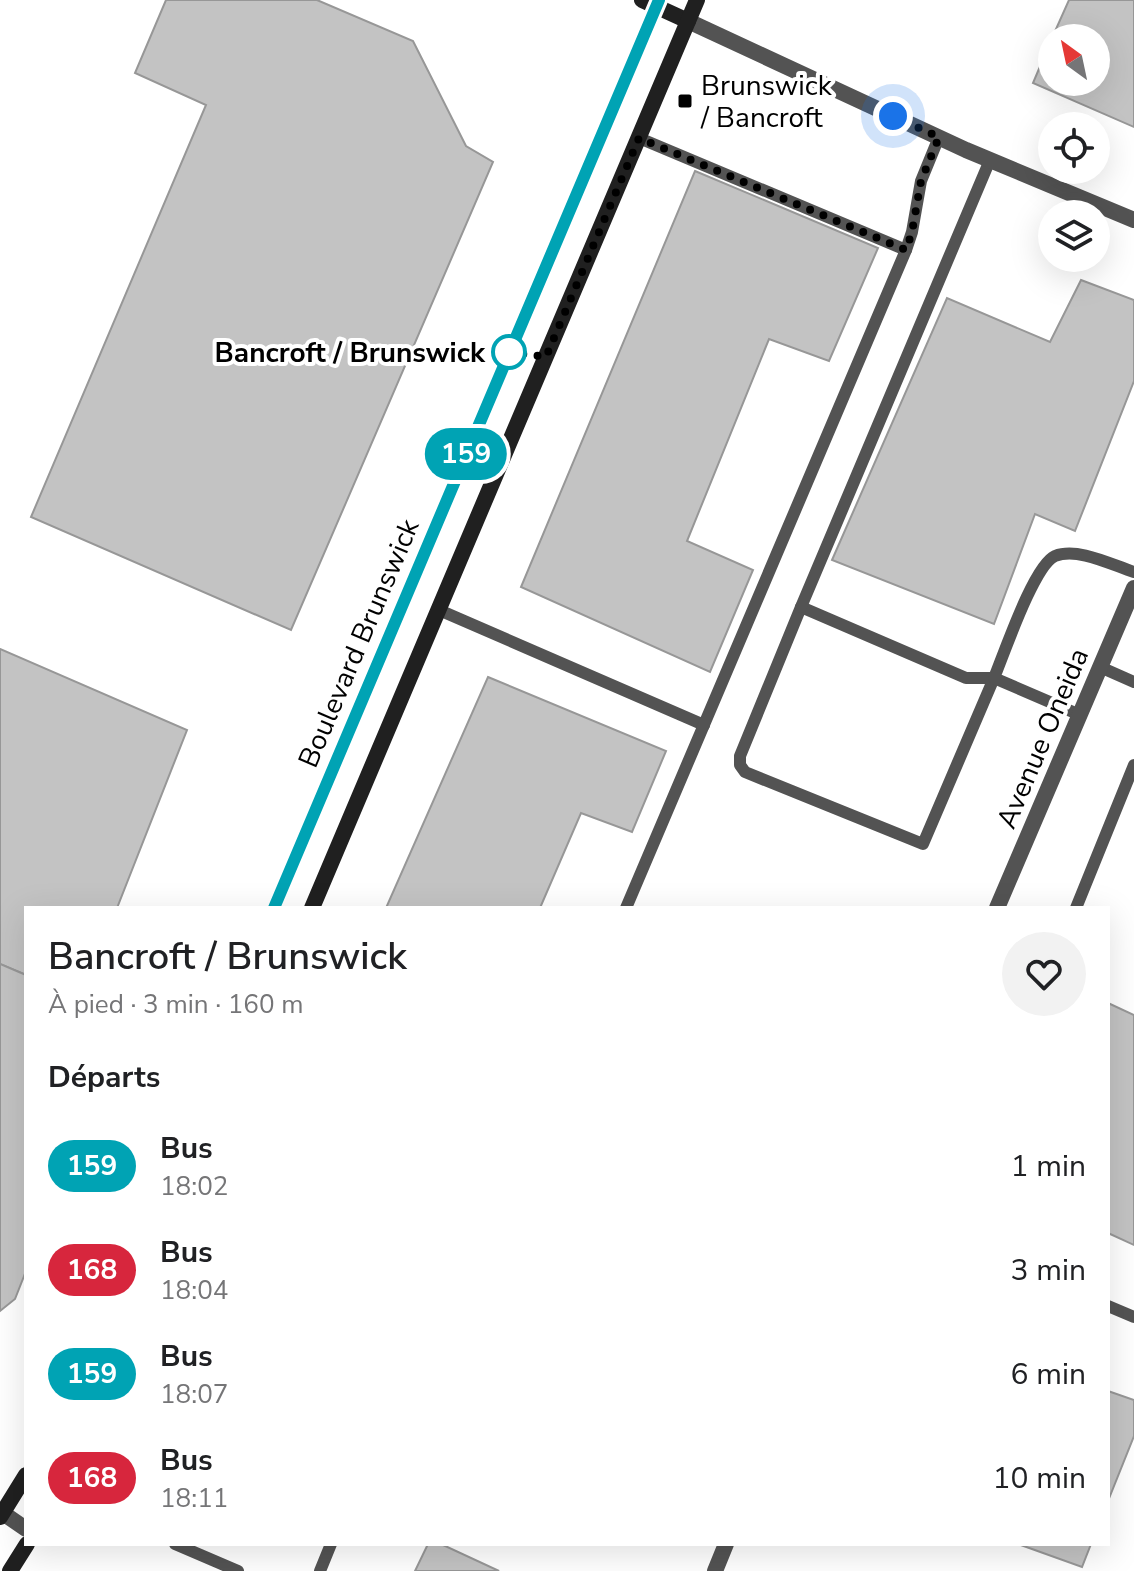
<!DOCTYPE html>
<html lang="fr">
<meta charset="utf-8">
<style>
:root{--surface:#fff;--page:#f2f2f2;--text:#202124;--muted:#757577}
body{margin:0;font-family:"Nunito Sans",sans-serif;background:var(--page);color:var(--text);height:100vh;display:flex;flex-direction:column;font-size:30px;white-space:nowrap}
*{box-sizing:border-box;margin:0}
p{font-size:26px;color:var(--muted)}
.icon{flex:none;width:44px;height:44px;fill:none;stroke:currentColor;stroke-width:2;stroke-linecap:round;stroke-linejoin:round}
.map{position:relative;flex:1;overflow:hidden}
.details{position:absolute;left:24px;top:906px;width:1086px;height:640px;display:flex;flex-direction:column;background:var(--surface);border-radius:0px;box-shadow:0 8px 32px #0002}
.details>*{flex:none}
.badge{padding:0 16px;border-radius:26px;font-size:28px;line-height:52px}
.needle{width:52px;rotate:327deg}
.controls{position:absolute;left:1038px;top:24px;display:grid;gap:16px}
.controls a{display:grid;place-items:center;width:72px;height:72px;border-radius:50%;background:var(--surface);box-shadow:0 8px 32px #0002;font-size:40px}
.you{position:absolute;width:40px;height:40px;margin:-20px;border:6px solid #fff;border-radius:50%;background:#1a73e8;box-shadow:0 0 0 12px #1a73e833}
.map>.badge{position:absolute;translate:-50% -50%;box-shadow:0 0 0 4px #fff}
h2{padding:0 24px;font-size:30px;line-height:72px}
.round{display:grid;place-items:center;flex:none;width:84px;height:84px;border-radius:42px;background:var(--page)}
.summary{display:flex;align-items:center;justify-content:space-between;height:136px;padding:0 24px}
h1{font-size:38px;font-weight:600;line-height:60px}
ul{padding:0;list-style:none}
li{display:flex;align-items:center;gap:24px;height:104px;padding:0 24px}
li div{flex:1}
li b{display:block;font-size:30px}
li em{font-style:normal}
li .badge{min-width:88px;font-weight:700;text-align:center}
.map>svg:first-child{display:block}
.building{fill:#c3c3c3;stroke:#979797;stroke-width:2}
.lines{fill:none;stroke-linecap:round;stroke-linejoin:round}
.lane{stroke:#535353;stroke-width:12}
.street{stroke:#535353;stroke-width:16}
.secondary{stroke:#202020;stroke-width:16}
.line-casing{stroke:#fff;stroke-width:18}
.line{stroke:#00a3b4;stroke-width:12}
.walk{stroke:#000;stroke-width:8;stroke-dasharray:0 14.4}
.poi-dot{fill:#000;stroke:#fff;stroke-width:3}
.stop-dot{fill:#fff;stroke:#00a3b4;stroke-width:4}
.labels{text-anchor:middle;stroke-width:8;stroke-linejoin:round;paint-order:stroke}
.poi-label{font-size:28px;fill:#000;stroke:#fff;text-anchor:start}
.stop-label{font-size:28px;font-weight:bold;fill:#000;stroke:#fff;text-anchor:end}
.street-label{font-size:28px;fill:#000;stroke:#fff}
</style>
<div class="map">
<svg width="1134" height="1571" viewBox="0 0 1134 1571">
<rect width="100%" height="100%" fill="#fff"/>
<g class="building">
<polygon points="166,0 317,0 413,41 466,146 493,162 291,630 31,517 206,105 135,73"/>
<polygon points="1069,0 1134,0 1134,127 1033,83 1052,38 1052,82 1096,82 1096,38 1052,38"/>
<polygon points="695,171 878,248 829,361 769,339 687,541 753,570 710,672 521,587"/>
<polygon points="1081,280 1134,300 1134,381 1075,531 1035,514 994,624 832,560 947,298 1050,342"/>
<polygon points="0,649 187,730 117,908 26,908 26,975 0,964"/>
<polygon points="488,677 666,751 632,832 581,813 540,908 386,908"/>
<polygon points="0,964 26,975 26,1271 15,1299 0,1311"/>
<polygon points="1108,1003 1134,1015 1134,1245 1108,1233"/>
<polygon points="1108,1391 1134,1400 1134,1436 1108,1501"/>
<polygon points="428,1544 441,1544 499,1571 415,1571"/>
<polygon points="1018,1544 1091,1544 1082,1567"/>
</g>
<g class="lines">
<g class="lane">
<polyline points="906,250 912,232 921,181 939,137"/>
<polygon points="801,607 966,678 994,678 923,844 745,772 740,765 740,756"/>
<polyline points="801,607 990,160"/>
<polyline points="439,610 704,725"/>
<polyline points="1100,667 1134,682"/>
<path d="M1080 715 994 678C1004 654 1034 565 1055 556 1078 547 1112 565 1134 572"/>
<polyline points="626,908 906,250 639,138"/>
<polyline points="1076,908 1134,765"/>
<polyline points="1108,1306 1134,1317"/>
<polyline points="175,1544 238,1571"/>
<polyline points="320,1571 331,1544"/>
</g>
<g class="street">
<polyline points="688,21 966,150 1134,220"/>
<polyline points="997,908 1134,588"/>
<polyline points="0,1511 26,1529"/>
<polyline points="715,1571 726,1544"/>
</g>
<g class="secondary">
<polyline points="642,0 688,21"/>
<polyline points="274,908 659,0"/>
<polyline points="312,908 697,0"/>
<polyline points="0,1517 26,1475"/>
<polyline points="10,1571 27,1544"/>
</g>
</g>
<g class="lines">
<g class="line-casing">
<polyline id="line" points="274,908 659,0"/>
</g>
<use href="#line" class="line"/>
<polyline class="walk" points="509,352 546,357 639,138 906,250 912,232 921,181 939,137 893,116"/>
</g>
<rect class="poi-dot" x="677" y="93" width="16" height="16" rx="4"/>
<circle class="stop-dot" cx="509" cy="352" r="16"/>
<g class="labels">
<g class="poi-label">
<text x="701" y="95">Brunswick<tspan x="701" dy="32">/ Bancroft</tspan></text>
</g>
<g class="stop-label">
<text x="485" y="362">Bancroft / Brunswick</text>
</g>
<g class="street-label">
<text transform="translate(358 643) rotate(-67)" y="10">Boulevard Brunswick</text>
<text transform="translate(1042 738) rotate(-67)" y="10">Avenue Oneida</text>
</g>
</g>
</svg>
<div class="controls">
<a><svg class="needle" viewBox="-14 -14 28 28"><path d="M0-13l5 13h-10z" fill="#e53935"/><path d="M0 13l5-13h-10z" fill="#757577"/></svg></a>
<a><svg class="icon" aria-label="locate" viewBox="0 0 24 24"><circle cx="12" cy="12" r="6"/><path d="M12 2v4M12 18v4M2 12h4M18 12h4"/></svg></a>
<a><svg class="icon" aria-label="layers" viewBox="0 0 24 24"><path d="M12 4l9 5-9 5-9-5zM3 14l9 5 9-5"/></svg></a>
</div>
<div class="you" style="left:893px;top:116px"></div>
<b class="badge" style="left:466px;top:454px;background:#00a3b4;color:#fff">159</b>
<section class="details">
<div class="summary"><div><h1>Bancroft / Brunswick</h1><p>À pied · 3 min · 160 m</p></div><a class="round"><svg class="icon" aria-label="heart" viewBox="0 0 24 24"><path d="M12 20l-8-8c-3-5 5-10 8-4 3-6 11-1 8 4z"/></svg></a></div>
<h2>Départs</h2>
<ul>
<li><span class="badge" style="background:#00a3b4;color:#fff">159</span><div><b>Bus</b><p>18:02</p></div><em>1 min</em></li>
<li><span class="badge" style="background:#d7263d;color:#fff">168</span><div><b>Bus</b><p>18:04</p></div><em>3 min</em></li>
<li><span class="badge" style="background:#00a3b4;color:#fff">159</span><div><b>Bus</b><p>18:07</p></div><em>6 min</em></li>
<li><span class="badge" style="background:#d7263d;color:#fff">168</span><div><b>Bus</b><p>18:11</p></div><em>10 min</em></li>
</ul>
</section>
</div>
